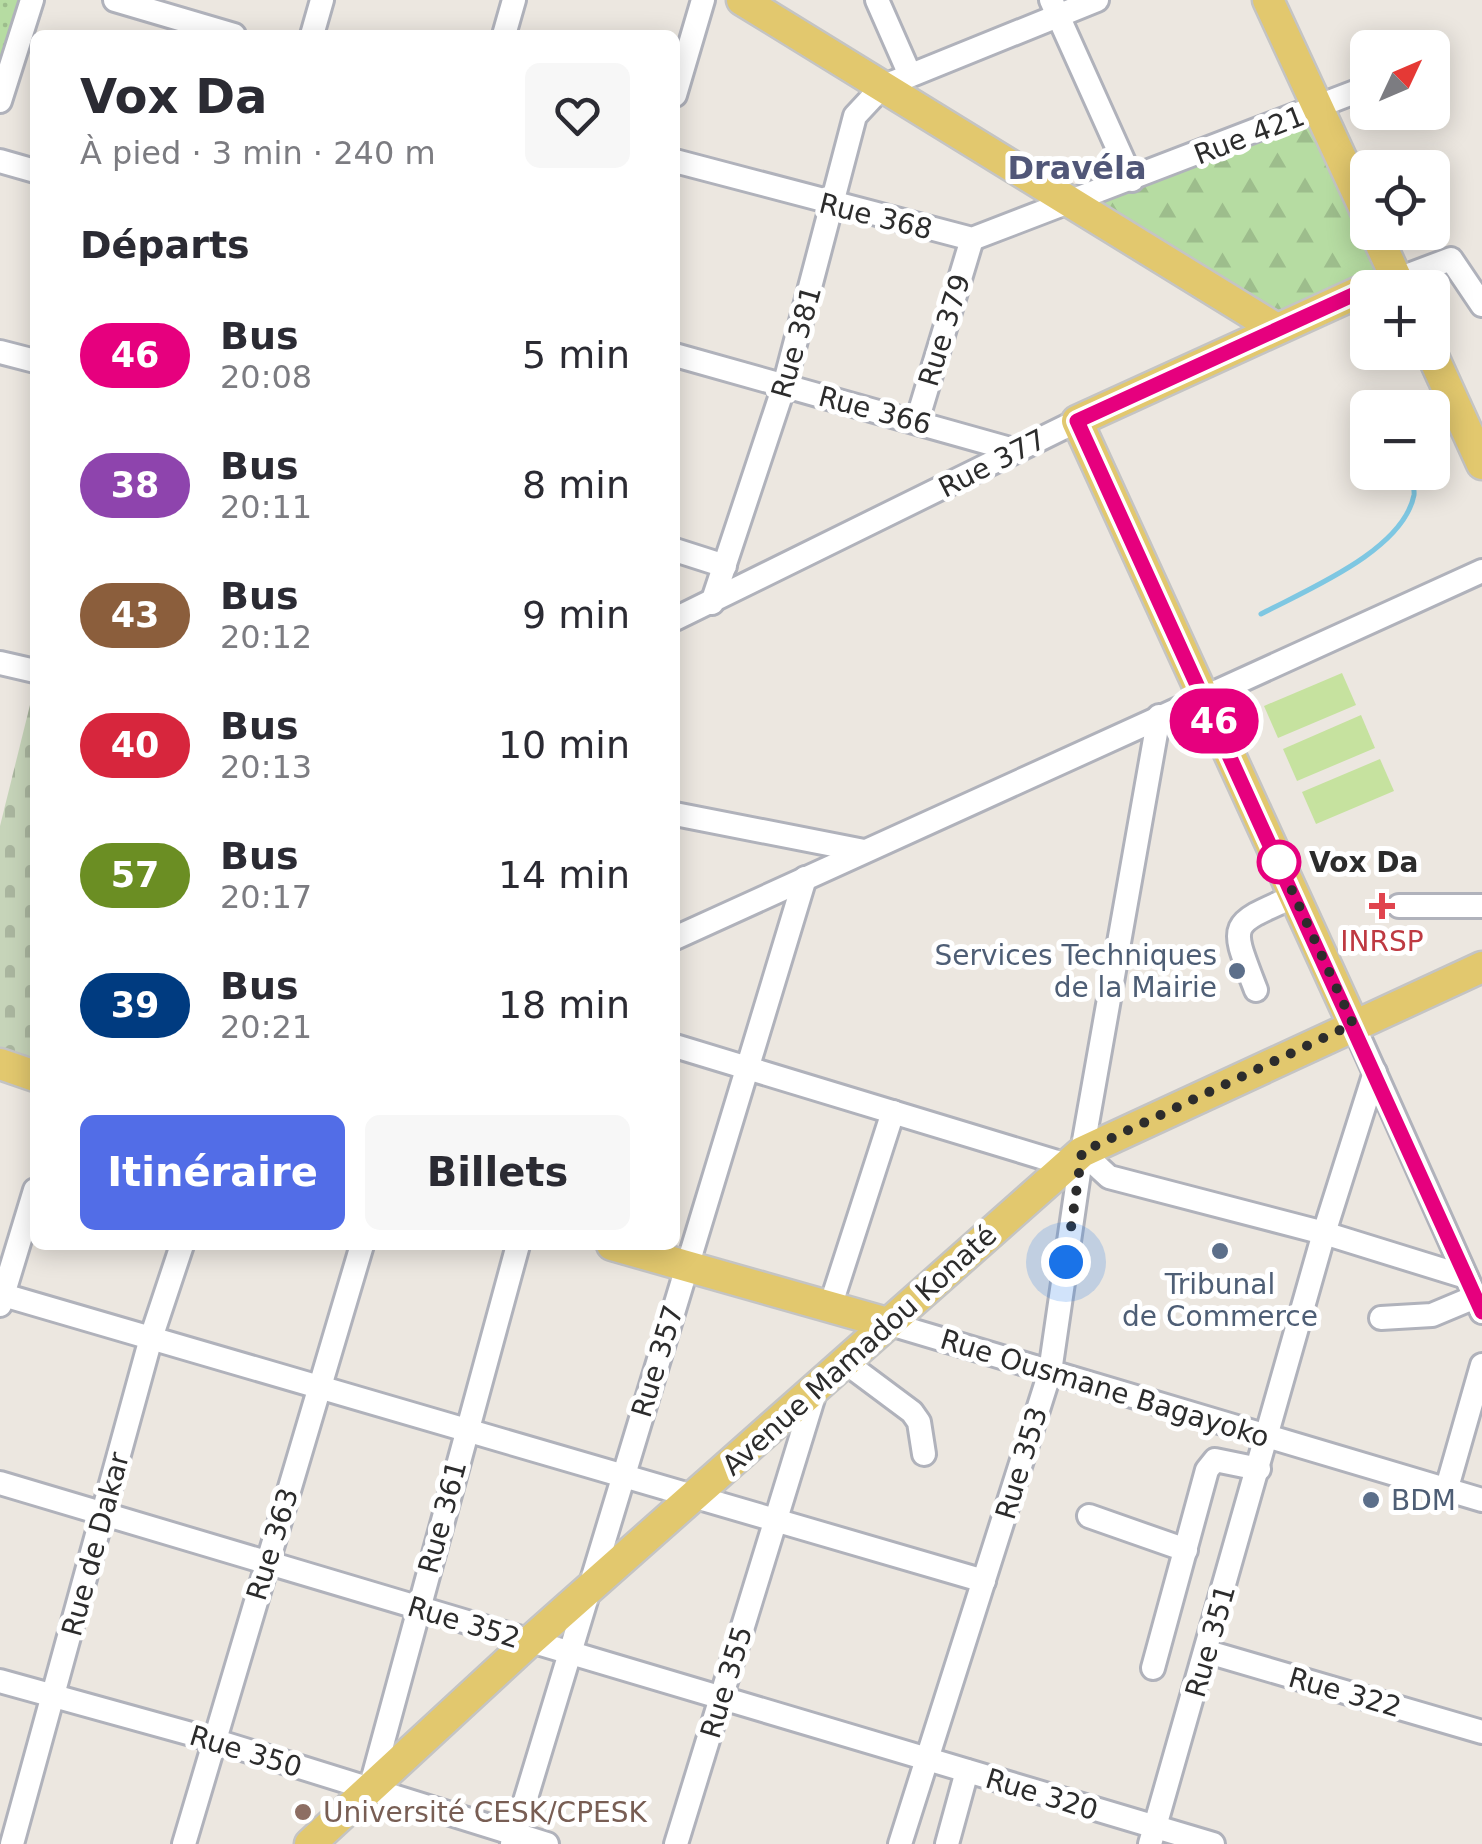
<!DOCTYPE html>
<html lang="fr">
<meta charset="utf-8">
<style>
:root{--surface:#fff;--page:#f7f7f7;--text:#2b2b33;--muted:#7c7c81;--accent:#526de7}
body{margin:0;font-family:"DejaVu Sans",sans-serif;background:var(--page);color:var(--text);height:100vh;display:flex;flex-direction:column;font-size:38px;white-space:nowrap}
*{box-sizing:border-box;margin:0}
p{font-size:32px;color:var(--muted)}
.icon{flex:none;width:55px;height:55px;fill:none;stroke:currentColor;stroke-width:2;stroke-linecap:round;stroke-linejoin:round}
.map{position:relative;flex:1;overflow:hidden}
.sheet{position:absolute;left:30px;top:30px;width:650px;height:1220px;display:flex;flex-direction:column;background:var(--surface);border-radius:15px;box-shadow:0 5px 25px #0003}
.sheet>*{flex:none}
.badge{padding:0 20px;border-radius:32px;font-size:35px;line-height:65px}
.needle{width:65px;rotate:46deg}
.tools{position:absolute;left:1350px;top:30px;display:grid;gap:20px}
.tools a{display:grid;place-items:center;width:100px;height:100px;border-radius:15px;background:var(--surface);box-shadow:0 5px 25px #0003;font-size:50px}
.you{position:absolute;width:50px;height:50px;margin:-25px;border:8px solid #fff;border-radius:50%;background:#1a73e8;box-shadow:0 0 0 15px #1a73e833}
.map>.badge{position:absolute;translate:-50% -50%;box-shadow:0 0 0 5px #fff}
h2{padding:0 50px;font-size:38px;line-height:90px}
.round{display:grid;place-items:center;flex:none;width:105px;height:105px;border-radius:15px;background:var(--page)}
.headline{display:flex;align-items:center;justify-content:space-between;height:170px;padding:0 50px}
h1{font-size:48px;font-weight:700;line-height:75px}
.action{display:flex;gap:20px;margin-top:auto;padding:20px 50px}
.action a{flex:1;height:115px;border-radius:15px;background:var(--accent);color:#fff;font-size:40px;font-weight:700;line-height:115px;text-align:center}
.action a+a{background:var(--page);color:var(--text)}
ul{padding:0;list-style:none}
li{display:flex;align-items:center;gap:30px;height:130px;padding:0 50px}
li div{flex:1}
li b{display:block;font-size:38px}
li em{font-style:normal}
li .badge{min-width:110px;font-weight:700;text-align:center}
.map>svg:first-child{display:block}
.grass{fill:url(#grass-dots)}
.forest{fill:url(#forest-firs)}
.cemetery{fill:url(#cemetery-stones)}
.pitch{fill:#c6e29f}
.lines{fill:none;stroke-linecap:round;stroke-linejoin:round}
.stream{stroke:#7ec7e2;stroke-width:5}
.minor-casing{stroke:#b0b2bb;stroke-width:28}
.major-casing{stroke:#c4c4c4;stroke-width:35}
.minor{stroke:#fff;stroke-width:22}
.major{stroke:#e2c86e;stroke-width:30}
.line-casing{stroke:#fff;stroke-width:22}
.line{stroke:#e6007e;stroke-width:15}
.walk{stroke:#2c2c2c;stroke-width:10;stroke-dasharray:0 18}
.stop-dot{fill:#fff;stroke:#e6007e;stroke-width:5}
.health-dot{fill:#e0444e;stroke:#fff;stroke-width:4}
.service-dot{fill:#5c6f8a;stroke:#fff;stroke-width:4}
.education-dot{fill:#8d6e63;stroke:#fff;stroke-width:4}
.labels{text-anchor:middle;stroke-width:10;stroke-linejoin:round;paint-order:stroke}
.street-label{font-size:28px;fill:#2c2c2c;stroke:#fff}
.stop-label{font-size:28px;font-weight:bold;fill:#2c2c2c;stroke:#fff;text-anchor:start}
.health-label{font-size:28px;fill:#be3a42;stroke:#fff}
.service-label{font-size:28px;fill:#4e5e75;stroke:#fff;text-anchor:end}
.education-label{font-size:28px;fill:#785e54;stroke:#fff;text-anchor:start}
.quarter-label{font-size:32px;font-weight:bold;fill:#515778;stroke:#fff}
</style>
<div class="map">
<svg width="1482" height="1844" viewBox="0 0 1482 1844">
<defs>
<pattern id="grass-dots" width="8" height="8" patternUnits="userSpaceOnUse" patternTransform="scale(2.5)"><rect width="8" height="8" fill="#b6dca2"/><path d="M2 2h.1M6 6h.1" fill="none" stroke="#9dbd8c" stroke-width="1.8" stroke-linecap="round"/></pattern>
<pattern id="forest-firs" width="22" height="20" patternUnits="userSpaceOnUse" patternTransform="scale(2.5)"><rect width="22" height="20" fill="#b6dca2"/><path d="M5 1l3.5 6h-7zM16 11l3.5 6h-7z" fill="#9dbd8c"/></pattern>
<pattern id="cemetery-stones" width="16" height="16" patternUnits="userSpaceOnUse" patternTransform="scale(2.5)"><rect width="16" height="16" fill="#c6d4b9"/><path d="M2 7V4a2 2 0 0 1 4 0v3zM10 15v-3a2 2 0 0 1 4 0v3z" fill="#aab69f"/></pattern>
</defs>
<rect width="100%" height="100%" fill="#ece7e0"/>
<polygon class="grass" points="0,0 20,0 0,70"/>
<polygon class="forest" points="1315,113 1389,273 1275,328 1074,203"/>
<polygon class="cemetery" points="32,697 35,698 35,1061 0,1052 0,826"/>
<g class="pitch">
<polygon points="1342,673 1356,705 1278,738 1264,706"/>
<polygon points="1361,715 1375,748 1297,781 1283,749"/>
<polygon points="1380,759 1394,791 1316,824 1302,792"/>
</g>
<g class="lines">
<g class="stream">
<polyline points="1432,445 1440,435"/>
<path d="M1261 614C1306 590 1403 551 1414 495 1415 489 1411 478 1410 472"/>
</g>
<g class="minor-casing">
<g id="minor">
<polyline points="115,0 234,35"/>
<polyline points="877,0 910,75"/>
<polyline points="1051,0 1132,180"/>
<polyline points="312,35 322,0"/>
<polyline points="504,35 514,0"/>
<polyline points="675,95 703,0"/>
<polyline points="0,101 32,0"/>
<polyline points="0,161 35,171"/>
<polyline points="675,161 972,239 1368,87"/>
<polyline points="1398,279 1451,259 1482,305"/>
<polyline points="0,352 35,361"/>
<polyline points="675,355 1017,451"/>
<polyline points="917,421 972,239"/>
<polyline points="675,550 725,566"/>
<polyline points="712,603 784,386 855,116 882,87 1097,0"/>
<polyline points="675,619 1077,421"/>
<polyline points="0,663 35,671"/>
<polyline points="675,814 864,851"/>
<polyline points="1399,906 1482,906"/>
<polyline points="675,938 1482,571"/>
<path d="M1256 990C1230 922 1227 926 1295 896"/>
<polyline points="1353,1024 1482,1312"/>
<polyline points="675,1046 1067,1165"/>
<polyline points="1082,1152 1109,1177 1324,1233 1466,1277"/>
<polyline points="0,1294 984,1581"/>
<polyline points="0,1305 35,1190"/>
<polyline points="830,1307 893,1112"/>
<polyline points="1381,1318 1432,1315 1475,1297"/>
<polyline points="887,1323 1482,1500"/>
<polyline points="845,1362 912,1412 919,1422 924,1454"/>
<polyline points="0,1483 1213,1844"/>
<polyline points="1446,1491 1482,1365"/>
<polyline points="1089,1516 1186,1550"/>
<polyline points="1208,1652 1482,1732"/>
<polyline points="1153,1668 1207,1470 1215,1460 1259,1469"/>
<polyline points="0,1681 213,1740 547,1844"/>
<polyline points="370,1789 518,1245"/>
<polyline points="12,1844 151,1338 182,1245"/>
<polyline points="184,1844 362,1245"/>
<polyline points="512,1844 805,878"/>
<polyline points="676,1844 816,1389"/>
<polyline points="900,1844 1050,1372 1082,1152 1159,716"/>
<polyline points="947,1844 967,1771"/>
<polyline points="1150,1844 1324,1233 1375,1072"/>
</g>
</g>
<g class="major-casing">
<g id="major">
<polyline points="742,0 1275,328"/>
<polyline points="1268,0 1368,216"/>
<polyline points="1375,232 1401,288"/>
<polyline points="1431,352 1482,464"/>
<polyline points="1353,1024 1077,421 1368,288"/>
<polyline points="0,1064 35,1076"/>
<polyline points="612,1245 887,1323"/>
<polyline points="310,1844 530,1641 1082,1152 1482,967"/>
</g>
</g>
<use href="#minor" class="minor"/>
<use href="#major" class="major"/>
</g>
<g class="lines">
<g class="line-casing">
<polyline id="line" points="1368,288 1077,421 1482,1312"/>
</g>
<use href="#line" class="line"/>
<polyline class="walk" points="1066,1262 1082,1152 1353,1024 1279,862"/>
</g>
<circle class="stop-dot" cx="1279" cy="862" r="20"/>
<path class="health-dot" d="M1377 891h10v10h10v10h-10v10h-10v-10h-10v-10h10z"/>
<g class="service-dot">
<circle cx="1237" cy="971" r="10"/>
<circle cx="1220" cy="1251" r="10"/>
<circle cx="1371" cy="1500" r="10"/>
</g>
<circle class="education-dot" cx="303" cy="1812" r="10"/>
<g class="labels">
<g class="street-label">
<text transform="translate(1249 135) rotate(-21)" y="10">Rue 421</text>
<text transform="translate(876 216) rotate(14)" y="10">Rue 368</text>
<text transform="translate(944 330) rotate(-73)" y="10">Rue 379</text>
<text transform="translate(796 342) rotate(-74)" y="10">Rue 381</text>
<text transform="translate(875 410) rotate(15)" y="10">Rue 366</text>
<text transform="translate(992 463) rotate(-27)" y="10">Rue 377</text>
<text transform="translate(859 1350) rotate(-42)" y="10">Avenue Mamadou Konaté</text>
<text transform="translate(657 1361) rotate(-73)" y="10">Rue 357</text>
<text transform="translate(1105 1388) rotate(17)" y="10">Rue Ousmane Bagayoko</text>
<text transform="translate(1021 1463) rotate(-73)" y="10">Rue 353</text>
<text transform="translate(442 1517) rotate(-75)" y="10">Rue 361</text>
<text transform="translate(95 1544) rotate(-75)" y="10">Rue de Dakar</text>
<text transform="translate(272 1544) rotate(-73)" y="10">Rue 363</text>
<text transform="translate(464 1622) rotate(17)" y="10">Rue 352</text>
<text transform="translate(1210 1641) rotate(-74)" y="10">Rue 351</text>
<text transform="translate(726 1682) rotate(-73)" y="10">Rue 355</text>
<text transform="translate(1345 1692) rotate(16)" y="10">Rue 322</text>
<text transform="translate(246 1751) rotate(17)" y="10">Rue 350</text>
<text transform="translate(1042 1794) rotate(17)" y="10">Rue 320</text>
</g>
<g class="stop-label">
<text x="1309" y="872">Vox Da</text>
</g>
<g class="health-label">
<text x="1382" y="951">INRSP</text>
</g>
<g class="service-label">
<text x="1217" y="965">Services Techniques<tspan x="1217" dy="32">de la Mairie</tspan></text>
<text x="1220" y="1294" text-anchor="middle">Tribunal<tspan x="1220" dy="32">de Commerce</tspan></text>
<text x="1391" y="1510" text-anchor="start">BDM</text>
</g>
<g class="education-label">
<text x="323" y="1822">Université CESK/CPESK</text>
</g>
<g class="quarter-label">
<text x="1077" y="179">Dravéla</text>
</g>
</g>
</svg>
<div class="tools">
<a><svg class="needle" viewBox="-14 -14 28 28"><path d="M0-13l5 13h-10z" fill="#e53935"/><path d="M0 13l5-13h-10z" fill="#7c7c81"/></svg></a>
<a><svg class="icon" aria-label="locate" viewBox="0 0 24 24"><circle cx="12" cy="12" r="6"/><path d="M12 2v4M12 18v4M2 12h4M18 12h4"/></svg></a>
<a>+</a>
<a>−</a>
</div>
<div class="you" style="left:1066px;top:1262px"></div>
<b class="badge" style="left:1214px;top:721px;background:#e6007e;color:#fff">46</b>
<section class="sheet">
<div class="headline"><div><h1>Vox Da</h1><p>À pied · 3 min · 240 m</p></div><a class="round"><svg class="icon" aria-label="heart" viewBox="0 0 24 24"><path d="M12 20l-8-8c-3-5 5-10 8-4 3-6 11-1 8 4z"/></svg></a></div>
<h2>Départs</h2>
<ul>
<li><span class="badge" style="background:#e6007e;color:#fff">46</span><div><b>Bus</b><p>20:08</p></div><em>5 min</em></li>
<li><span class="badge" style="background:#8e44ad;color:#fff">38</span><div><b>Bus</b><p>20:11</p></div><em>8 min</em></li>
<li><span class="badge" style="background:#8b5e3c;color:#fff">43</span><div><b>Bus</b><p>20:12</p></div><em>9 min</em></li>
<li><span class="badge" style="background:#d7263d;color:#fff">40</span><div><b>Bus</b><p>20:13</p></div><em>10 min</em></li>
<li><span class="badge" style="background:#6b8e23;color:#fff">57</span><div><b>Bus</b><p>20:17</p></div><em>14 min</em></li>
<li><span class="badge" style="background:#003b80;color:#fff">39</span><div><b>Bus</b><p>20:21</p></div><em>18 min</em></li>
</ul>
<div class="action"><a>Itinéraire</a><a>Billets</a></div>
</section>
</div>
